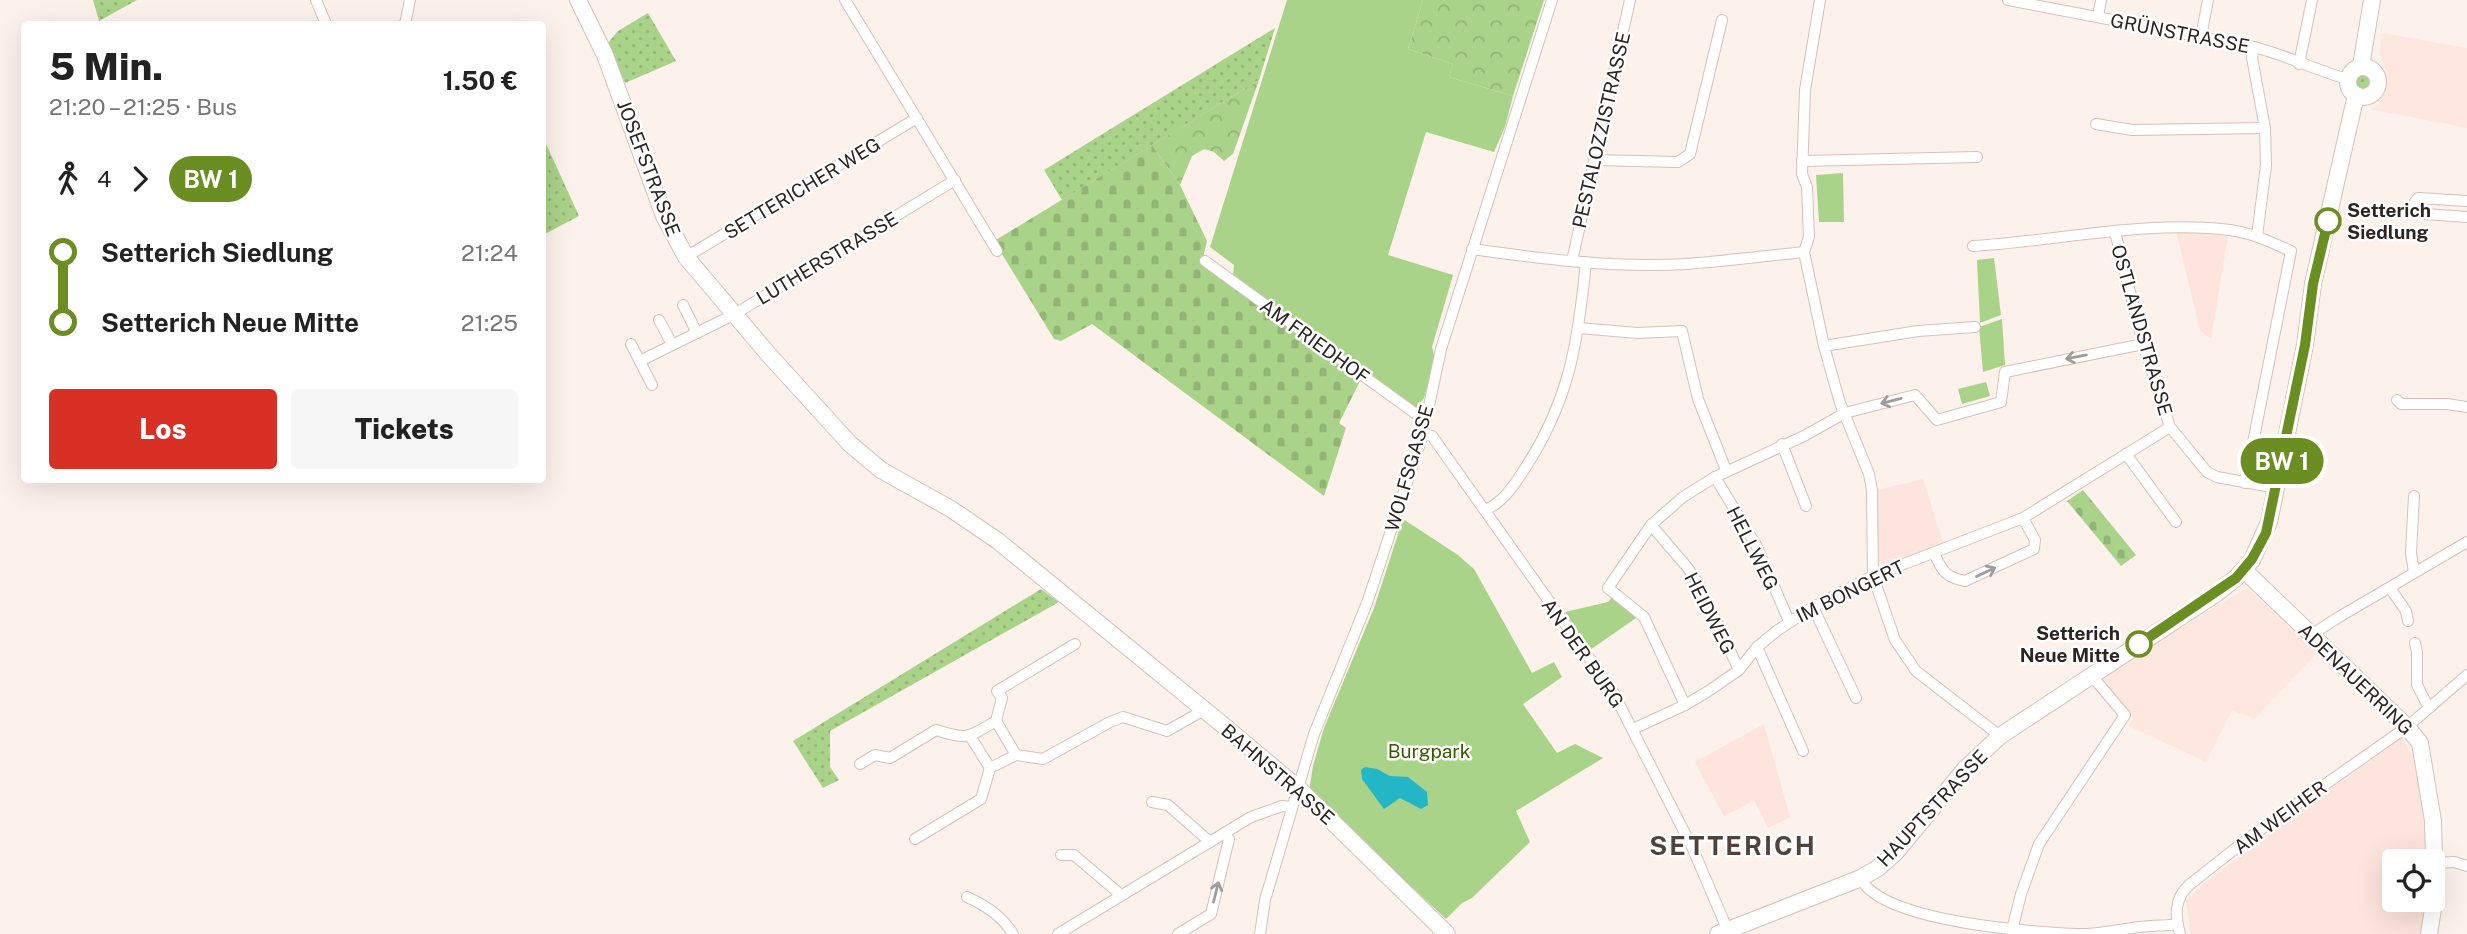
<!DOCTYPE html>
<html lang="de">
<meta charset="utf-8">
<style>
:root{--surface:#fff;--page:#f6f6f6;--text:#222;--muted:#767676;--accent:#d93025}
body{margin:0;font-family:"Public Sans",sans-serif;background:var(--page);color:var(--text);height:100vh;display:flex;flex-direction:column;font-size:26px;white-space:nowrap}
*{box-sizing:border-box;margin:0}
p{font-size:23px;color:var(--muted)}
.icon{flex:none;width:38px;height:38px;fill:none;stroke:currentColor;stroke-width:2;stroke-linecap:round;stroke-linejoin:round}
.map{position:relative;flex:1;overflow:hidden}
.details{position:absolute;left:21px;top:21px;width:525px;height:462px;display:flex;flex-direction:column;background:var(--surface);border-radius:7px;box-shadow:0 7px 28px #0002}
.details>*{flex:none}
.badge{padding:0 14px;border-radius:23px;font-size:24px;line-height:46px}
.tools{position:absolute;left:2382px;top:849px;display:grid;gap:14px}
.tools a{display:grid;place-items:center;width:63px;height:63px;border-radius:7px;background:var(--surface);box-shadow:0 7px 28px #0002;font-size:35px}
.map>.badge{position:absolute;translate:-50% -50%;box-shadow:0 0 0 4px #fff}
.legs{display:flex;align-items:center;gap:10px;height:77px;padding:0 28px;font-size:23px}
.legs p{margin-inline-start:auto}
.headline{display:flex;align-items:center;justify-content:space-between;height:119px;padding:0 28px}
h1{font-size:38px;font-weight:800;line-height:52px}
.button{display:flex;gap:14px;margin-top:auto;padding:14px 28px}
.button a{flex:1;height:80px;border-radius:7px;background:var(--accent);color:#fff;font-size:28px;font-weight:800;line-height:80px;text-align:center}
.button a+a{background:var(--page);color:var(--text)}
ul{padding:0 28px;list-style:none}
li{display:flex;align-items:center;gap:24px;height:70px;font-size:26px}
li i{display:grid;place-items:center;width:10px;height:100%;margin:0 9px;background:currentColor}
li i::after{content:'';width:18px;height:18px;margin:-9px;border:5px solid;border-radius:50%;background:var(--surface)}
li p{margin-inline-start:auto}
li:first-child i{background:linear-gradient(#0000 50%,currentColor 0)}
li:last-child i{background:linear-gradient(currentColor 50%,#0000 0)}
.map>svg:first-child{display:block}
.built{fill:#fde7de}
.education{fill:#fde4dc}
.grass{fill:url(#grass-dots)}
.forest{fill:url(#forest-crowns)}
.cemetery{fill:url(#cemetery-stones)}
.park{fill:#a9d388}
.water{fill:#23b6c7}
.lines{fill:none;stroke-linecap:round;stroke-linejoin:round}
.street-casing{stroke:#d4c2ba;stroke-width:12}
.secondary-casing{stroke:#d4c2ba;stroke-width:18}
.street{stroke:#fff;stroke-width:10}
.secondary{stroke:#fff;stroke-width:16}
.oneway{stroke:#a09c9b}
.line-1-casing{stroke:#fff;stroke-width:16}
.line-1{stroke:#6b8e23;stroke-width:10}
.stop-1-dot{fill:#fff;stroke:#6b8e23;stroke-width:3.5}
.labels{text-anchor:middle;stroke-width:5;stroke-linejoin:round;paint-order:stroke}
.street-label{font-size:19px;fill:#2b2421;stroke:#fff}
.stop-label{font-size:19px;font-weight:bold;fill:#2b2421;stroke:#fff;text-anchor:start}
.park-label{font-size:19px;fill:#345a01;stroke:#fff}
.district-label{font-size:26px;font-weight:bold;letter-spacing:2px;fill:#51423b;stroke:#fff}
</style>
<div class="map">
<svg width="2467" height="934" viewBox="0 0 2467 934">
<defs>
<pattern id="grass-dots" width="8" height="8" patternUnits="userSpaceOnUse" patternTransform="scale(1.75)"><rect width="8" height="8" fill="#a9d388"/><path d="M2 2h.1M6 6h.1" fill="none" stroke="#92b575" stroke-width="1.8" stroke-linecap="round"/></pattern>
<pattern id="forest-crowns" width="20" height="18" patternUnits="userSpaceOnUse" patternTransform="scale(1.75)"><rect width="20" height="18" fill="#a9d388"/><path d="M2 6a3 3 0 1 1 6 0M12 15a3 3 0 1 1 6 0" fill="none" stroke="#92b575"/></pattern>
<pattern id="cemetery-stones" width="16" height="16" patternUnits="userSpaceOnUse" patternTransform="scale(1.75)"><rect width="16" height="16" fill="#a9d388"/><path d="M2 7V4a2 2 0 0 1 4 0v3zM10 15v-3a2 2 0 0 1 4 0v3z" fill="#92b575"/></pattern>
</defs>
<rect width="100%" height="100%" fill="#fdf1ec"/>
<g class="built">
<polygon points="2382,33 2467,48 2467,128 2371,109 2379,104 2387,87 2386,71 2380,53"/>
<polygon points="2247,588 2317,653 2254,719 2232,710 2206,762 2129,726 2133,717 2099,677"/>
</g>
<g class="education">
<polygon points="2176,231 2228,236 2211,339 2200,330"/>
<polygon points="1923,479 1943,543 1885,565 1879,560 1877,490"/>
<polygon points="1764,724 1790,817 1768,828 1754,800 1724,816 1695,762"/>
<polygon points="2402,738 2413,757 2424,804 2426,861 2394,861 2394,900 2426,900 2423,934 2191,934 2186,901 2200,887 2299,811"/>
</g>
<g class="grass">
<polygon points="93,0 137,0 99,21"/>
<polygon points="648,13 676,61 625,83 608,43 618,31"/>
<polygon points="1275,28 1259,80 1062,200 1044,170"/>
<circle cx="2363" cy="81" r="10"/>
<polygon points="542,135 579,216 543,235 542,235"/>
<polygon points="1041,589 1059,602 830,731 830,767 839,780 823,788 793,741"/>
</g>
<g class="forest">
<polygon points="1423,0 1544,0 1513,96 1449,77 1453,64 1408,49"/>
<polygon points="1259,80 1233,154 1224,161 1214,152 1204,149 1192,156 1180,185 1152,145"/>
</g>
<g class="cemetery">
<polygon points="1152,145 1180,185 1207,241 1202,262 1361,379 1339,423 1346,428 1324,496 1092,324 1061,341 1054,339 994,241"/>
<polygon points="2083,490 2136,555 2121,566 2067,501"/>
</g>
<g class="park">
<polygon points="1287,0 1423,0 1408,49 1453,64 1449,77 1513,96 1505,127 1494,152 1426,132 1388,255 1453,275 1432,347 1435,359 1424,398 1415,409 1233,275 1234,265 1210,247"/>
<polygon points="1843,173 1844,222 1819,222 1816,175"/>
<polygon points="1994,258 2001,315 1980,323 1977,260"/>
<polygon points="2002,319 2005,365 1983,372 1979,327"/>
<polygon points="1986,382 1990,396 1962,404 1958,389"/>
<polygon points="1403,519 1458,555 1474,569 1532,673 1554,662 1562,677 1523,704 1557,753 1575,744 1603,758 1516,811 1530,842 1472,898 1462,903 1446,919 1309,791 1313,766 1324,728 1374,608"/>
<polygon points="1612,597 1636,618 1590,650 1565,612 1608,602"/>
</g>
<polygon class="water" points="1365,767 1377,769 1390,776 1408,777 1427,792 1428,805 1421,809 1400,798 1384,809 1362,779 1361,770"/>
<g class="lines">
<g class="street-casing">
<g id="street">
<polyline points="316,0 326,24"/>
<polyline points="845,0 997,251"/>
<polyline points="1820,0 1805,90 1802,174 1807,187 1809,237 1804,252 1824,346 1840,403 1869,474 1872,490 1873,576 1895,640 1916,671 2000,736"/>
<path d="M2008 0 2254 47C2286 55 2315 70 2347 79"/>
<polyline points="2098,17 2101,0"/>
<polyline points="405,24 410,0"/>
<polyline points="2201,37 2208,0"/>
<polyline points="2254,47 2252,58 2265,128 2266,165 2257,236"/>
<polyline points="2299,64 2312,0"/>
<polyline points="2096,124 2132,130 2265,128"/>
<polyline points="1594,160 1678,162 1690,154 1722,20"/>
<polyline points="1802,161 1977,157"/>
<polyline points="2467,201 2418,198 2415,202 2419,212 2425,214 2467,217"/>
<polyline points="2115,232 2143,344 2170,427 2207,472 2217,477 2277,488"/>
<path d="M1973 246C2056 241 2148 220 2230 230 2252 233 2271 242 2291 251L2245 483"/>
<path d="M1472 249C1542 259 1615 268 1686 264 1725 261 1765 256 1804 252"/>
<polyline points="686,257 917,118"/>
<polyline points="1205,261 1416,414 1427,416"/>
<polyline points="1572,261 1630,0"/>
<polyline points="683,305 697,333"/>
<polyline points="659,320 672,344"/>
<polyline points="1579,328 1637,333 1682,331 1698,399 1726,470"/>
<polyline points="631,344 652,385"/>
<polyline points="1824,346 1918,331 1975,327"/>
<polyline points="640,361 735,314 955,180"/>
<polyline points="2397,400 2401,404 2447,404 2467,407"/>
<polyline points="1423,434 1432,436 1612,690 1692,847 1728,931"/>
<polyline points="1782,444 1806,506"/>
<polyline points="2126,454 2176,522"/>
<polyline points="1715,477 1756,545 1789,621"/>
<polyline points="2414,496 2411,553 2414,572"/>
<path d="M1485 510C1502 503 1512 488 1522 473 1569 403 1578 344 1586 262"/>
<polyline points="1651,525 1687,567 1700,586 1739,670"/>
<path d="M1934 553C1942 571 1945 577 1965 581L2034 549 2035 540 2023 518"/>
<polyline points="2390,588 2406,611 2408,621"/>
<polyline points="1813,607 1856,698"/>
<polyline points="2311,635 2339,617 2467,542"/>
<polyline points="2415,643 2417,652 2417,685 2429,708"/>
<polyline points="1757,647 1803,751"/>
<polyline points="1685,705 1644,617 1608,588 1651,525 1683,497 1715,477 1804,436 1845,413 1915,395 1937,420 2001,402 2005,372 2143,344"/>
<polyline points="996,721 1016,755"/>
<polyline points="1633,729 1685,705 1707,692 1739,670 1757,647 1778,630 1813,607 1873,576 2023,518 2170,427"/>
<polyline points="970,736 990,768"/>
<path d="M860 764 875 755 890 758 936 730C968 740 967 738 996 721L1002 698 997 691 1075 644"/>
<polyline points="1152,802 1168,805 1210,842"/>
<polyline points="915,839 981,799 990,768 1016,755 1043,759 1110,722 1123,717 1167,731 1204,710"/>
<polyline points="1061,855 1074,855 1121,895"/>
<polyline points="2434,863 2454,862 2467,866"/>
<path d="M1861 878C1878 922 2043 934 2087 934 2109 933 2129 927 2151 926 2160 925 2168 926 2177 924"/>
<path d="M967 897C985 905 1003 917 1013 934"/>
<polyline points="1058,934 1251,817 1282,806 1292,807"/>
<polyline points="1178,934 1211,914 1229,839 1225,833"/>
<polyline points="1260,934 1265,900 1314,734 1367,603 1423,434 1441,349 1552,0"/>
<polyline points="2011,934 2021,894 2039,844 2125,715 2091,675"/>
<path d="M2180 934C2175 915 2174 899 2189 885L2250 837 2407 727 2467 675"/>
</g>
</g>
<g class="secondary-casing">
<g id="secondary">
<polyline points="578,0 605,55 664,216 686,257 769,355 850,444 881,470 951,509 998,541 1218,721 1298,788 1447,934"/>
<polyline points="2361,66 2372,0"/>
<circle cx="2363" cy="82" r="15"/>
<polyline points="2244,570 2407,727 2420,743 2433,821 2435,896 2429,934"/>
<polyline points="1718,934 1861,878 1878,868 1896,852 1965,769 2000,736 2217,593 2236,578 2252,560 2269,522 2305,345 2313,284 2356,95"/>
</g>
</g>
<use href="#street" class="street"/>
<use href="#secondary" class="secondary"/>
</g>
<defs><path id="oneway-shaft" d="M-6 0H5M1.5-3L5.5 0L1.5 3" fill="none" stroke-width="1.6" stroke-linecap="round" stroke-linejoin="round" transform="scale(1.75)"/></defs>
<g class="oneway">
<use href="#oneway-shaft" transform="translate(2076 357) rotate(169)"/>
<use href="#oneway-shaft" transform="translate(1891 401) rotate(166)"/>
<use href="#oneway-shaft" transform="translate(1986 572) rotate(-25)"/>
<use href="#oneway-shaft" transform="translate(1216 892) rotate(-76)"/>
</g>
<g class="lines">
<g class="line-1-casing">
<polyline id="line-1" points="2139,644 2236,578 2252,559 2266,533 2305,345 2313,284 2328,221"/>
</g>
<use href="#line-1" class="line-1"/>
</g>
<g class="stop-1-dot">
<circle cx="2328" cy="221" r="12"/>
<circle cx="2139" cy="644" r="12"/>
</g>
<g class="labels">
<g class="street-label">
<text transform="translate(2180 33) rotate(11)" y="7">GRÜNSTRASSE</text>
<text transform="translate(1601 130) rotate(-77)" y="7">PESTALOZZISTRASSE</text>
<text transform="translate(649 168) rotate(69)" y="7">JOSEFSTRASSE</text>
<text transform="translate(802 188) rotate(-31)" y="7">SETTERICHER WEG</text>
<text transform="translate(827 258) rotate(-31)" y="7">LUTHERSTRASSE</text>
<text transform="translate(2142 330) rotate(74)" y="7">OSTLANDSTRASSE</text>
<text transform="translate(1315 341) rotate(36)" y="7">AM FRIEDHOF</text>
<text transform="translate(1409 468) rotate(-74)" y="7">WOLFSGASSE</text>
<text transform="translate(1753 548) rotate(63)" y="7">HELLWEG</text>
<text transform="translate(1850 591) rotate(-26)" y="7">IM BONGERT</text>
<text transform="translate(1710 613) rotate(63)" y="7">HEIDWEG</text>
<text transform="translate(1583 653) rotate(55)" y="7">AN DER BURG</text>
<text transform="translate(2356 679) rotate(44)" y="7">ADENAUERRING</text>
<text transform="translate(1278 774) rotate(41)" y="7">BAHNSTRASSE</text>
<text transform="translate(1932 808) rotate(-47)" y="7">HAUPTSTRASSE</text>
<text transform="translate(2280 817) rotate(-36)" y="7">AM WEIHER</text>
</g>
<g class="stop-label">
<text x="2347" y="217">Setterich<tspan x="2347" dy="22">Siedlung</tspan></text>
<text x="2120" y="640" text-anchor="end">Setterich<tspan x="2120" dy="22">Neue Mitte</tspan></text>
</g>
<g class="park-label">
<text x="1429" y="758">Burgpark</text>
</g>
<g class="district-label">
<text x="1733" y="855">SETTERICH</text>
</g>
</g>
</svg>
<div class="tools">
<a><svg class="icon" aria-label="locate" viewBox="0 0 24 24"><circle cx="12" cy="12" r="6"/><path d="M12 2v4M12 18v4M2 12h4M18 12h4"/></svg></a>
</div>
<b class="badge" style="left:2282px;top:461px;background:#6b8e23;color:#fff">BW 1</b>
<section class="details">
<div class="headline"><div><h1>5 Min.</h1><p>21:20 – 21:25 · Bus</p></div><b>1.50 €</b></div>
<div class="legs"><svg class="icon" aria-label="walk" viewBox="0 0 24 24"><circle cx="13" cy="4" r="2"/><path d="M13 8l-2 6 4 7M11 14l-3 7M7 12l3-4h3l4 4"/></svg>4<svg class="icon" aria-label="forward" viewBox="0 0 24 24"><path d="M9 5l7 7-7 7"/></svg><b class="badge" style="background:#6b8e23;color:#fff">BW 1</b></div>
<ul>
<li><i style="color:#6b8e23"></i><b>Setterich Siedlung</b><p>21:24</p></li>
<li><i style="color:#6b8e23"></i><b>Setterich Neue Mitte</b><p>21:25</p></li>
</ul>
<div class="button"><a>Los</a><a>Tickets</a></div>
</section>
</div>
